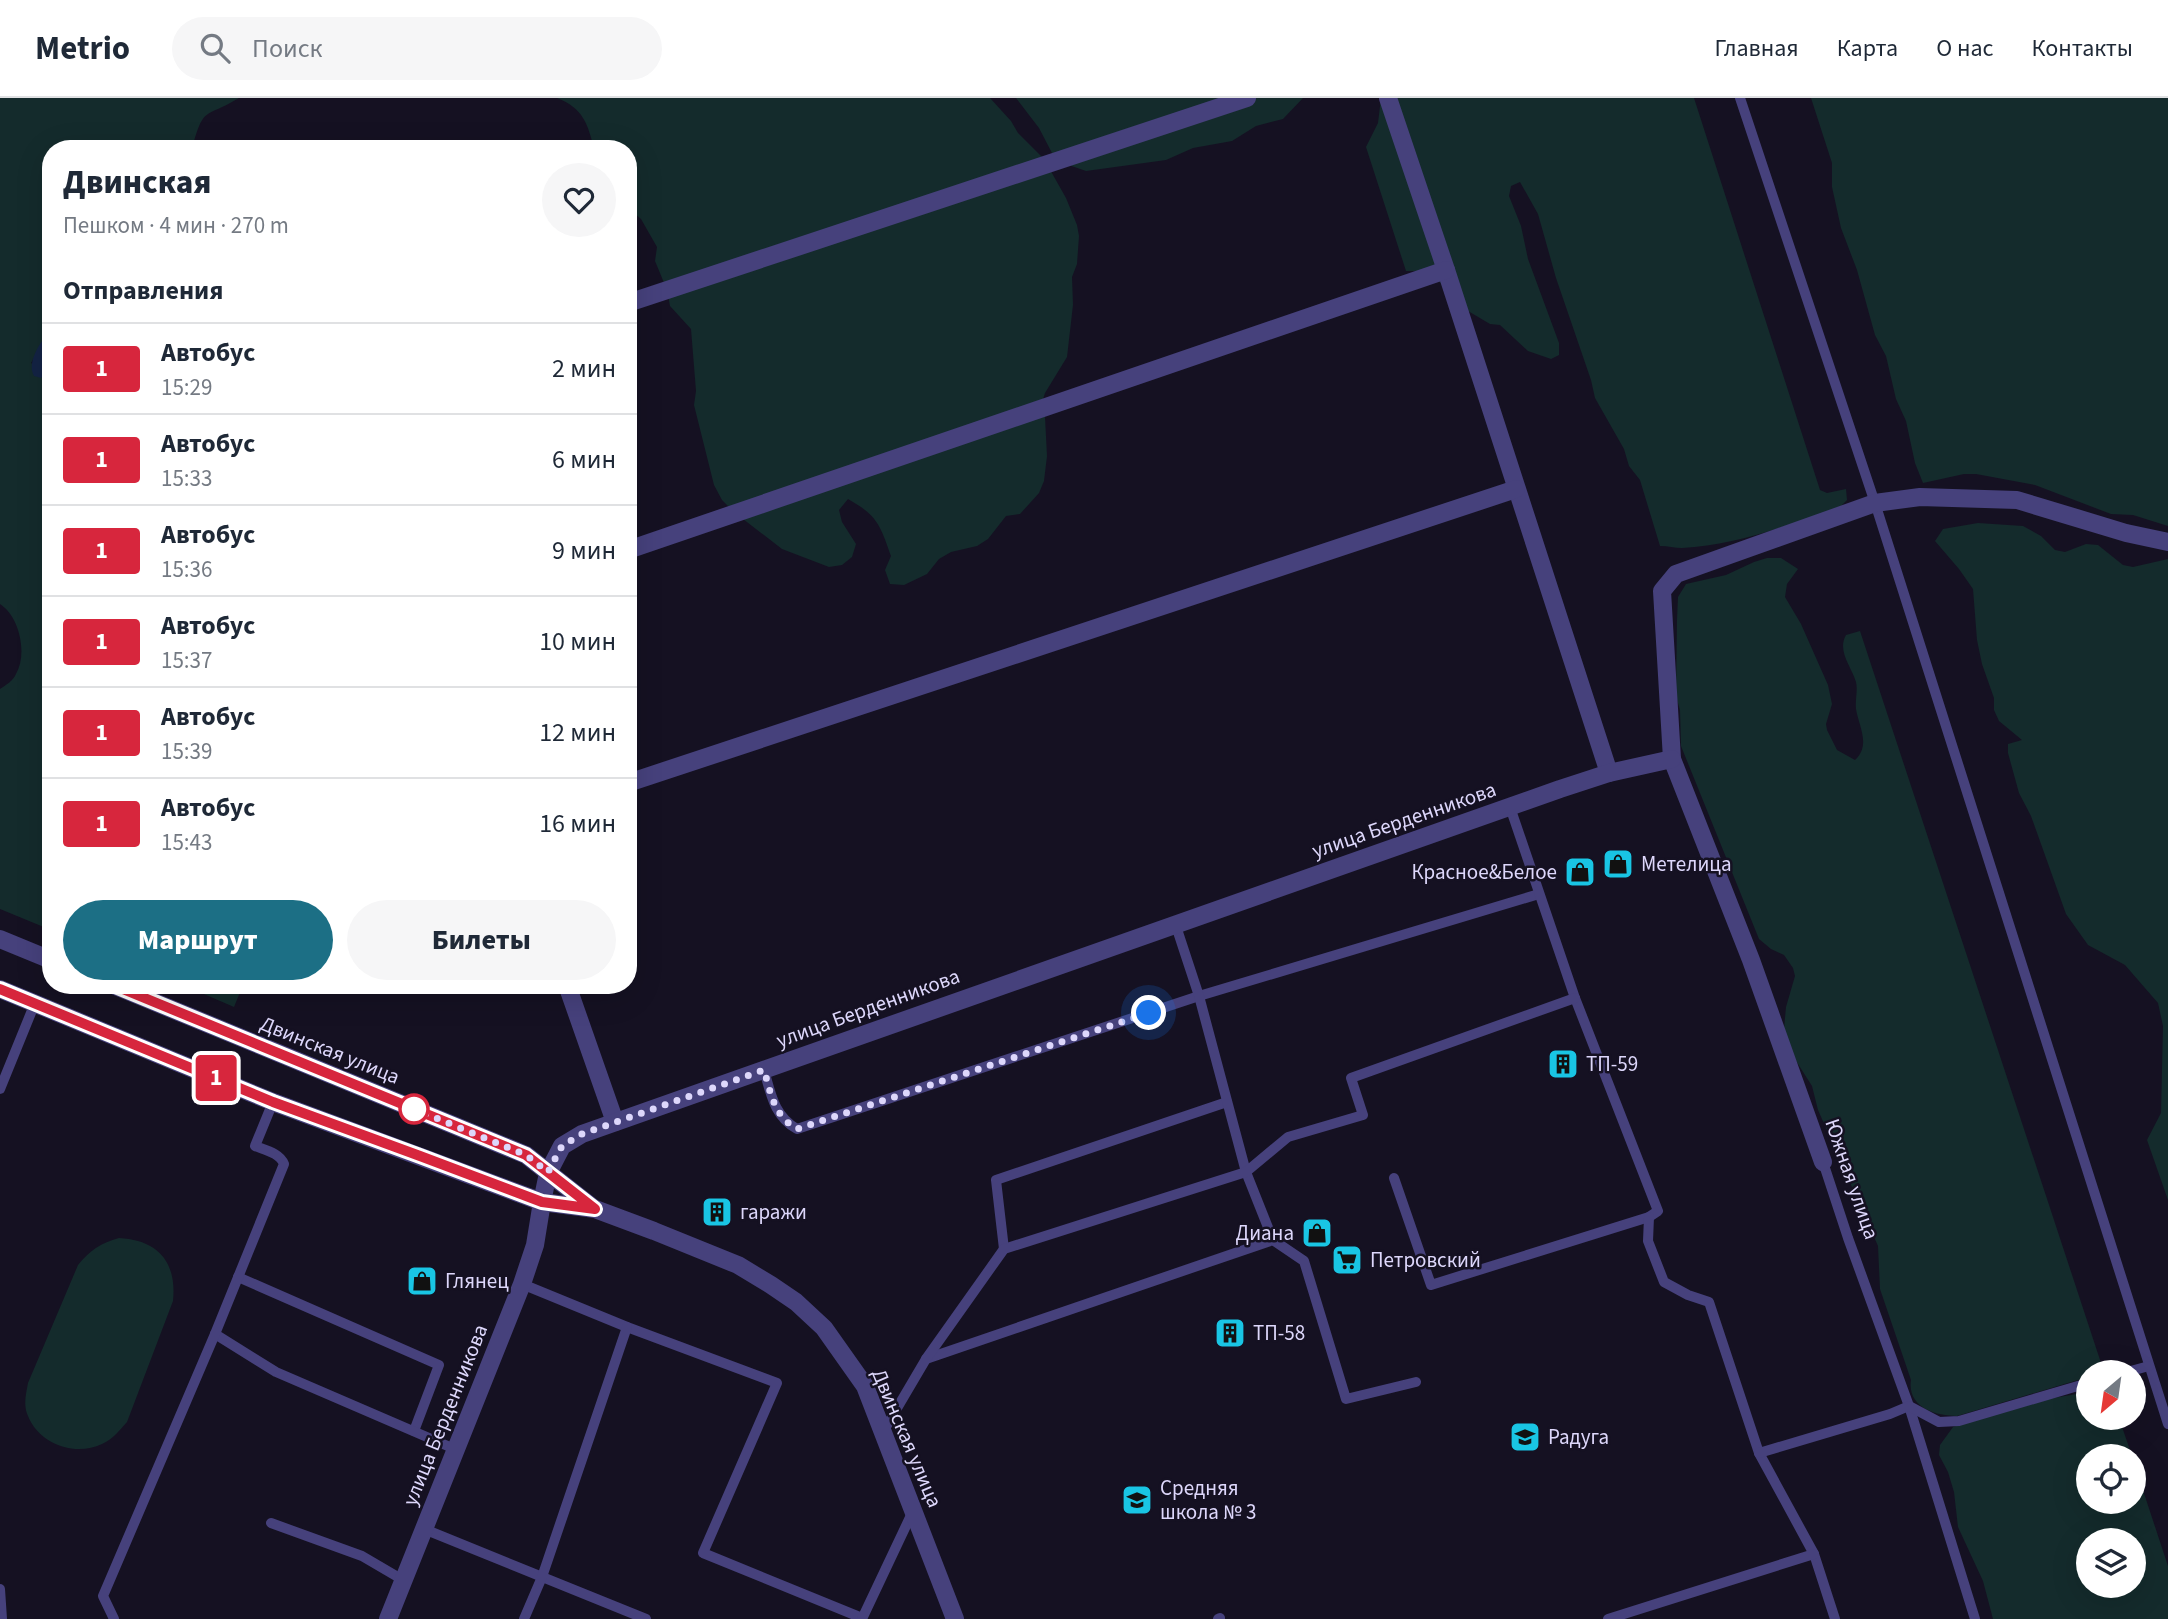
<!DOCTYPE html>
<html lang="ru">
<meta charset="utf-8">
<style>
:root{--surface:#fff;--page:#f6f6f7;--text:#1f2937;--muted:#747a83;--line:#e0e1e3;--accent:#1c6f85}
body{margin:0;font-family:"Source Sans 3",sans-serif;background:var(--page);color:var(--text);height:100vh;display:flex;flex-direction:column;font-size:26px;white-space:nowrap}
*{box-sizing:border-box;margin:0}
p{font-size:23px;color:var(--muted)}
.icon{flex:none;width:38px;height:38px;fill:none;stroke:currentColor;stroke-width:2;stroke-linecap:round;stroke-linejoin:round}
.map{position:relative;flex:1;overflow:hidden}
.sheet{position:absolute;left:42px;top:42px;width:595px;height:854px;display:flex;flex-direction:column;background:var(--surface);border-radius:28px;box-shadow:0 7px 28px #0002}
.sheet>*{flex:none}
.badge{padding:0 14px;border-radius:5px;font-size:24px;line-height:46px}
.needle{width:46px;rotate:209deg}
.fabs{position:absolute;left:2076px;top:1262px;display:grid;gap:14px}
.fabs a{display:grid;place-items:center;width:70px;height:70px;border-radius:50%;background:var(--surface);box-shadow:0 7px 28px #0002;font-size:35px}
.you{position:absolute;width:35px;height:35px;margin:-18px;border:5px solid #fff;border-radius:50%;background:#1a73e8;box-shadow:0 0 0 10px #1a73e833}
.map>.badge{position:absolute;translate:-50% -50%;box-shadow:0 0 0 4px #fff}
h2{padding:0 21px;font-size:26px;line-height:63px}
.round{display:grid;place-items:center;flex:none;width:74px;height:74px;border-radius:37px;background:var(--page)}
.head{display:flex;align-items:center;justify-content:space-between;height:119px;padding:0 21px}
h1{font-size:33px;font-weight:800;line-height:52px}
.cta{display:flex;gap:14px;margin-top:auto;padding:14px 21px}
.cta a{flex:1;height:80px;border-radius:42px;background:var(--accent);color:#fff;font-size:28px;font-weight:800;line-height:80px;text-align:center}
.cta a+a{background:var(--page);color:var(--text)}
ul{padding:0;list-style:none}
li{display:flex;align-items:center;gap:21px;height:91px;padding:0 21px;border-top:2px solid var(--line)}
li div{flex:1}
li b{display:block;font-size:26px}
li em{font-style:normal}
li .badge{min-width:77px;font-weight:700;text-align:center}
header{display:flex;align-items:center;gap:42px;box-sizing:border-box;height:98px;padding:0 35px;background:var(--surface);border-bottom:2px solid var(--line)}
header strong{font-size:33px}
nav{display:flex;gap:38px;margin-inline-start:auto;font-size:24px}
.search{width:490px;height:63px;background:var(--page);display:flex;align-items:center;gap:18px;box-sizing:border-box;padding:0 24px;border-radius:38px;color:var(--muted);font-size:26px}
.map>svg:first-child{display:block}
.green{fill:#142b2c;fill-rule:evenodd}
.water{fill:#132344}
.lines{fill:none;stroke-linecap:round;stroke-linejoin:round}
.service{stroke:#46417c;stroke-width:10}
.minor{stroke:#46417c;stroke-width:18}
.tertiary{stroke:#46417c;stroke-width:18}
.line-casing{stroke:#fff;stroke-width:16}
.line{stroke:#d7263d;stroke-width:10}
.walk{stroke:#ddd7fb;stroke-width:7;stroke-dasharray:0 12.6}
.stop-dot{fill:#fff;stroke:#d7263d;stroke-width:3.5}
.labels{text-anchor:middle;stroke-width:5;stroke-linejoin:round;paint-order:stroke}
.street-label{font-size:21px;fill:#ddd7fb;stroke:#151122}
.poi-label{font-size:21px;fill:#ddd7fb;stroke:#151122;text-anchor:start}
</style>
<header>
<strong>Metrio</strong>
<div class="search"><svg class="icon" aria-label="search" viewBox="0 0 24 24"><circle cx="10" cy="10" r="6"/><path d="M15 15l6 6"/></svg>Поиск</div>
<nav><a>Главная</a><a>Карта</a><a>О нас</a><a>Контакты</a></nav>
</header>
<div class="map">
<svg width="2168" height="1521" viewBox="0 0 2168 1521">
<rect width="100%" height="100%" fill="#151122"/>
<g class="green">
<path d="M0 0H239C204 21 204 7 192 51H51V231L31 265 47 275 51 268V832L0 811V591C6 587 13 583 16 576 28 555 19 518 0 506Z"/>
<path d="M557 0H990L1011 23 1018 35 1044 61 1066 100 1077 127 1079 138 1077 166 1072 179 1073 207 1067 259 1045 295 1041 307 1045 319 1047 358 1044 383 1039 395 1020 416 1006 418 988 441 977 448 951 454 939 461 927 476 904 487 890 486 885 472 891 458C880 427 878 418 848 401L839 412 842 424 856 446 852 459 842 467 829 469 782 451 734 414 722 402 714 387 694 307 696 293 691 231 670 208 667 192 655 163 657 149 641 121 628 110V51H594C588 26 583 10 557 0Z"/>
<polygon points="1016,0 1303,0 1283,21 1256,28 1232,43 1193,50 1166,62 1086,73 1060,64 1052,55 1039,30"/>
<path d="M1381 0H1694L1820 392 1827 395 1846 391 1847 402 1840 409C1789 427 1737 447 1682 450 1675 450 1668 448 1660 448L1640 382 1629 368 1624 351 1595 300 1591 282 1556 180 1538 116 1520 84 1511 88 1509 98 1521 128 1528 161 1559 245V257L1551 261 1528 253 1500 227 1490 226 1463 210 1442 186 1425 173H1406L1366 49 1378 25Z"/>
<polygon points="1811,0 2168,0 2168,428 2133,417 2111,416 2035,387 1976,376 1964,376 1923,385 1915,365 1906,323 1896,301 1886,258 1875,237 1857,172 1841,130 1832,89 1832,65"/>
<polygon points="1978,425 2023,428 2041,438 2055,452 2065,454 2086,446 2098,447 2123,467 2133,469 2168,461 2168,1102 2147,1042 2161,1015 2163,928 2158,905 2125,867 2088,847 2066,816 2031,718 2019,695 2008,655 2008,646 2022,642 1999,623 1994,612 1994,600 1982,566 1977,542 1973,491 1959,471 1935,443 1943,431"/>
<path d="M1767 460H1781L1798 471 1787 486 1785 499 1801 526 1828 587 1832 606 1826 626 1827 632 1837 652 1855 662C1871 647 1859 629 1856 611 1855 602 1858 592 1856 584 1851 568 1837 553 1846 537L1860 533 2104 1274H2088V1279L1957 1318C1935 1318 1907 1309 1911 1282L1880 1191 1878 1148 1818 1012 1812 988 1791 955 1784 931 1786 909 1795 878 1793 870 1784 857 1771 851 1759 841 1681 648 1680 612 1676 598 1677 522 1678 499 1686 486 1726 477 1754 464Z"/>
<polygon points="183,887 243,887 234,909"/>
<path d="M119 1140C158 1142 177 1164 173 1203L127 1324C119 1333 113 1341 102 1346 75 1359 39 1346 28 1318 23 1307 26 1296 28 1285L78 1167C90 1152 101 1145 119 1140Z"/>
<path d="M2088 1294V1320H2119L2132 1358H2088V1404H2133V1362L2168 1468V1521H1993L1983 1483 1958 1429 1954 1394 1948 1374 1939 1357 1940 1347 1953 1329 2025 1305ZM2088 1442H2133V1488H2088Z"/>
</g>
<path class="water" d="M51 231V268L41 280 34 278C26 264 41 243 51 231Z"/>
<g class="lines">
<g class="service">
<polyline points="1740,0 1875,405 2168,1326"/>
<path d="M764 972C771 996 774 1018 797 1031L1199 898 1539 796"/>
<polyline points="0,991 35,905"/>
<polyline points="1823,1064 1848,1140 1909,1308 1975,1521"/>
<polyline points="1394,1080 1431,1187 1649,1119 1658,1113 1575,900 1510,709"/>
<polyline points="1649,1119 1648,1143 1664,1184 1688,1197 1709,1204 1759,1355 1814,1456 1835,1521"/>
<polyline points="1273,1142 1304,1163 1346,1301 1416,1284"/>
<polyline points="1004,1151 996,1082 1227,1004"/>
<polyline points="238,1179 439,1267 414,1333"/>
<polyline points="522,1186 627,1229 777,1285 703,1455 862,1520"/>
<polyline points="215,1236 276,1274 457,1352"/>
<polyline points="926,1261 1273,1142 1246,1074 1199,898 1175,825"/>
<polyline points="2127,1274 2149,1268"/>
<polyline points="883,1334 926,1261 1004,1151 1246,1074 1288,1039 1363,1017 1351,980 1575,900"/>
<polyline points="1759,1355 1890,1316 1909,1308 1939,1324 1959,1323 2088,1285"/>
<polyline points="271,1425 362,1458 403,1482"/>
<polyline points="424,1431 646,1521"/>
<polyline points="0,1491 2,1521"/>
<path d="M114 1521 103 1498 215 1236 284 1066C280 1055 265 1052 255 1048L273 1004"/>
<polyline points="524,1521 542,1479 627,1229"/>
<polyline points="862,1521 913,1413"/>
<polyline points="1218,1521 1220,1520"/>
<polyline points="1608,1521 1814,1456"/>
</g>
<g class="minor">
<polyline points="1388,0 1446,172 1609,675"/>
<polyline points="628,205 1247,0"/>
<polyline points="628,452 1446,172"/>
<polyline points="628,685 1516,391"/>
<polyline points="567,887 615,1024"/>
<polyline points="1823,1064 1751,862 1672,661 1662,493 1676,476 1875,405 1920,399 2017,402 2126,435 2168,444"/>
<polyline points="542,1104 548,1075 562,1048 582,1036 1560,691 1609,675 1672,661"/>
</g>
<g class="tertiary">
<polyline points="0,841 51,862"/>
<polyline points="113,887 526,1057 592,1109"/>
<polyline points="0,891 273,1004 542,1104 595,1111 654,1133 738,1167 771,1187 796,1204 824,1230 865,1288 955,1521"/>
<polyline points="388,1521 522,1186 535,1147 542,1104"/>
</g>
</g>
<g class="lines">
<g class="line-casing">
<polyline id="line" points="0,891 273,1004 420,1058 542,1104 595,1111 526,1057 113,887"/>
</g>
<use href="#line" class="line"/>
<path class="walk" d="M414 1011 526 1057 548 1074 562 1048 582 1036 764 972C771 996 774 1018 797 1031L1149 915"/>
</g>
<defs>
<g id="shop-square" transform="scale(1.575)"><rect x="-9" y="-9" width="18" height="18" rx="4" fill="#19c5e4" stroke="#151122"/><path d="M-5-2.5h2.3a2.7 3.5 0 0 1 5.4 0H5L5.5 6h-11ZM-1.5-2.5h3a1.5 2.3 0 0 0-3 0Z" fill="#111"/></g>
<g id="building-square" transform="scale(1.575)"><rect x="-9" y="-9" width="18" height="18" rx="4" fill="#19c5e4" stroke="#151122"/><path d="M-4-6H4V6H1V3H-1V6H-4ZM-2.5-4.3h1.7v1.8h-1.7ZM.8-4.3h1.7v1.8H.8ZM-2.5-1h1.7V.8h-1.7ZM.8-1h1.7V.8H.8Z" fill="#111"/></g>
<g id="supermarket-square" transform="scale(1.575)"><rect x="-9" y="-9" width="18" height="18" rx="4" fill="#19c5e4" stroke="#151122"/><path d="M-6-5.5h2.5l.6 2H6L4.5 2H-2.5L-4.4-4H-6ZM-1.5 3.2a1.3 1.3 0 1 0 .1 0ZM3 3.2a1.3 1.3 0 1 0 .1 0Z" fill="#111"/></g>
<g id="school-square" transform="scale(1.575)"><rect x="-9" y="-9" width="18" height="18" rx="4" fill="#19c5e4" stroke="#151122"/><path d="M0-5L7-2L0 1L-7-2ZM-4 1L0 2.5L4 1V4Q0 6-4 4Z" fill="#111"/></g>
</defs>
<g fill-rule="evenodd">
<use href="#shop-square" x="1618" y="766"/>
<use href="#shop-square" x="1580" y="774"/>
<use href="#building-square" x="1563" y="966"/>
<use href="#building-square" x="717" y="1114"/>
<use href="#shop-square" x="1317" y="1135"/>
<use href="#supermarket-square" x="1347" y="1162"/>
<use href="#shop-square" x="422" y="1183"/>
<use href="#building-square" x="1230" y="1235"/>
<use href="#school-square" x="1525" y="1339"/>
<use href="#school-square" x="1137" y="1402"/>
</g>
<circle class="stop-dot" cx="414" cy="1011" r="14"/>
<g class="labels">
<g class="street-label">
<text transform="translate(1404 722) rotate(-19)" y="7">улица Берденникова</text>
<text transform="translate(868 910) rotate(-20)" y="7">улица Берденникова</text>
<text transform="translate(330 952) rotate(22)" y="7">Двинская улица</text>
<text transform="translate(1852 1081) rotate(71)" y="7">Южная улица</text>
<text transform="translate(445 1317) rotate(-68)" y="7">улица Берденникова</text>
<text transform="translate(907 1340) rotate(67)" y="7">Двинская улица</text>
</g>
<g class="poi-label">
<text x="1641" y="773">Метелица</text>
<text x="1557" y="781" text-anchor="end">Красное&amp;Белое</text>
<text x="1586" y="973">ТП-59</text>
<text x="740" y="1121">гаражи</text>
<text x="1294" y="1142" text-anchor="end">Диана</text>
<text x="1370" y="1169">Петровский</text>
<text x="445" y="1190">Глянец</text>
<text x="1253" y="1242">ТП-58</text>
<text x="1548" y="1346">Радуга</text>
<text x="1160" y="1397">Средняя<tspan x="1160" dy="24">школа № 3</tspan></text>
</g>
</g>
</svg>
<div class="fabs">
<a><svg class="needle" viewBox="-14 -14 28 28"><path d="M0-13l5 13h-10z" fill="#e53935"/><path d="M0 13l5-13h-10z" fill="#747a83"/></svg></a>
<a><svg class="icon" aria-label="locate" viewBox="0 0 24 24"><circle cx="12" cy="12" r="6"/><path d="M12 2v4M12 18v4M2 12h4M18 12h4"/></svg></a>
<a><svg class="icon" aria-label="layers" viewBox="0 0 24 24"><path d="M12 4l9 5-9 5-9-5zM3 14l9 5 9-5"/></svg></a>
</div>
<div class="you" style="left:1149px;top:915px"></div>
<b class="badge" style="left:216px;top:980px;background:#d7263d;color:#fff">1</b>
<section class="sheet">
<div class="head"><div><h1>Двинская</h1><p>Пешком · 4 мин · 270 m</p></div><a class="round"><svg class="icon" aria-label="heart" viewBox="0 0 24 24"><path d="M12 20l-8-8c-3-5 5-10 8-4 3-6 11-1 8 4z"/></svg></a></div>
<h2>Отправления</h2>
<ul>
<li><span class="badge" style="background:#d7263d;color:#fff">1</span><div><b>Автобус</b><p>15:29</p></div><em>2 мин</em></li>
<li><span class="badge" style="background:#d7263d;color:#fff">1</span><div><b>Автобус</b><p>15:33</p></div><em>6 мин</em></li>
<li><span class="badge" style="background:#d7263d;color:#fff">1</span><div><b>Автобус</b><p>15:36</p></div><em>9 мин</em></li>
<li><span class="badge" style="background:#d7263d;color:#fff">1</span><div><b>Автобус</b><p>15:37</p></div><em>10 мин</em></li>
<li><span class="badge" style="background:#d7263d;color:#fff">1</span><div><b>Автобус</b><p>15:39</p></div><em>12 мин</em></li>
<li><span class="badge" style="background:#d7263d;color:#fff">1</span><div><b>Автобус</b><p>15:43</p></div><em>16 мин</em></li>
</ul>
<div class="cta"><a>Маршрут</a><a>Билеты</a></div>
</section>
</div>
